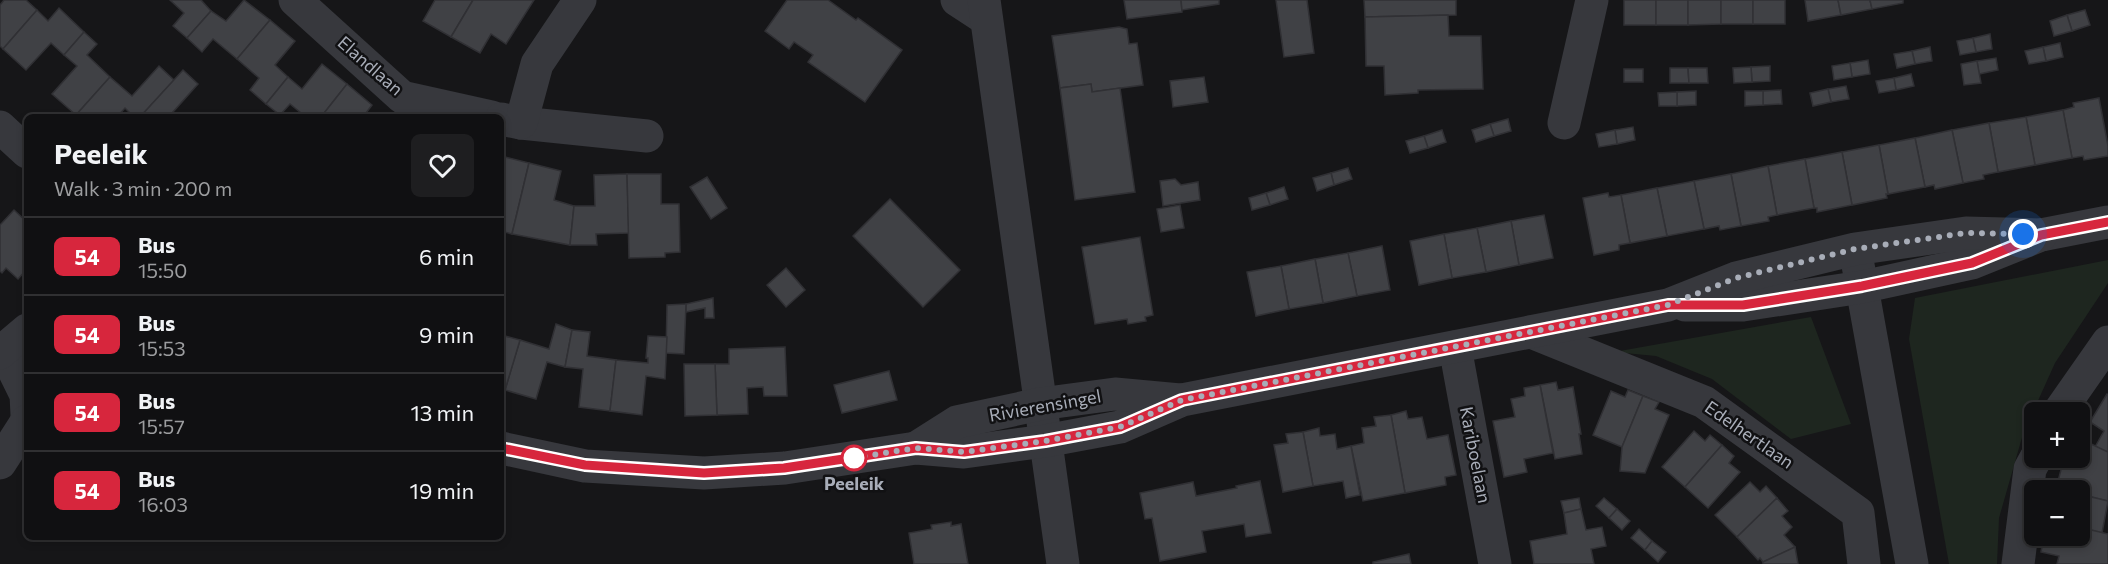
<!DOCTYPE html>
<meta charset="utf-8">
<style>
:root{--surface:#101012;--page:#1e1e20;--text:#f1f3f6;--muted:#9c9d9f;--line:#303032}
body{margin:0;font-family:Commissioner,sans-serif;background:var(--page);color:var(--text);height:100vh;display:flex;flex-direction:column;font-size:22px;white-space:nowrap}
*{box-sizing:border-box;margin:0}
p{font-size:20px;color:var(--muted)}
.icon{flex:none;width:33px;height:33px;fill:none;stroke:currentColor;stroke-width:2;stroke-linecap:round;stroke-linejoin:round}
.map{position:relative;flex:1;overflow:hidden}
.side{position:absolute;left:24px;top:114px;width:480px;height:426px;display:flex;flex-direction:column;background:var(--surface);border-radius:9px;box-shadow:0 3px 9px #0003,0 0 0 2px var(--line)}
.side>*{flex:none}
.badge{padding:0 12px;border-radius:9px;font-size:21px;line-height:39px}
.controls{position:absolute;left:2024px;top:402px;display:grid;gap:12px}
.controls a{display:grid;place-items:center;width:66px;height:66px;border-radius:9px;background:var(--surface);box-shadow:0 3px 9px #0003,0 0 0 2px var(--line);font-size:30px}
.you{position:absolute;width:30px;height:30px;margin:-15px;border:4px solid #fff;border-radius:50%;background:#1a73e8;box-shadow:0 0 0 9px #1a73e833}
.map>.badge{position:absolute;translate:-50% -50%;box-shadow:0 0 0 3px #fff}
.round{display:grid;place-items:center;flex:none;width:63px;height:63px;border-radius:9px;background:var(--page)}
.overview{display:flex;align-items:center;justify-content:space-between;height:102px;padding:0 30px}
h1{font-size:28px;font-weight:700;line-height:45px}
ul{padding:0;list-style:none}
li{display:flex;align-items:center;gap:18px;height:78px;padding:0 30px;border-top:2px solid var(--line)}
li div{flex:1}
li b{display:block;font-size:22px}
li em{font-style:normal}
li .badge{min-width:66px;font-weight:700;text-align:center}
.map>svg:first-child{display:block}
.green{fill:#1e261f}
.building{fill:#404145;stroke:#303034;stroke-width:1.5}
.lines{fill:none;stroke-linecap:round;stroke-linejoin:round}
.minor{stroke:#37383d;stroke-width:33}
.line-casing{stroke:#fff;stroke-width:14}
.line{stroke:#d7263d;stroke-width:9}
.walk{stroke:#a8adb8;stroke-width:6;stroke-dasharray:0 10.8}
.stop-dot{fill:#fff;stroke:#d7263d;stroke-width:3}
.labels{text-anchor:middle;stroke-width:5;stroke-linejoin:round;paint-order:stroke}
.street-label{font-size:18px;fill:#a8adb8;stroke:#111113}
.stop-label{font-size:18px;font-weight:bold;fill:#a8adb8;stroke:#111113}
</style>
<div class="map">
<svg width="2108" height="564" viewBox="0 0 2108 564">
<rect width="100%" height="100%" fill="#161618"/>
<g class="green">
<polygon points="2108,260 2108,283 2055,363 2023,434 1999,518 1997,564 1949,564 1909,339 1915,298"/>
<polygon points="1811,317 1851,424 1791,439 1712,379 1656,356 1614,352"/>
</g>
<g class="building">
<polygon points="4,0 26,0 37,10 3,49 0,46 0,5"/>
<polygon points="170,0 201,0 211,11 187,38 173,26 184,13"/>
<polygon points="244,0 270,20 237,59 213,39 202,52 187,38 211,11 226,21"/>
<polygon points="435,0 473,0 451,37 423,21"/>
<polygon points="473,0 534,0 506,44 491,34 480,53 451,37"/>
<polygon points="787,0 828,0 856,20 858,18 902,50 865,102 808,62 813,55 794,42 789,49 765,31"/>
<polygon points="1124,0 1181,0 1182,12 1127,19"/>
<polygon points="1181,0 1219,0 1219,4 1182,10"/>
<polygon points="1276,0 1307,0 1314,53 1284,57"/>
<polygon points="1364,0 1456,0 1456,15 1365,17"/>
<rect x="1624" y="0" width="32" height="25"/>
<rect x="1656" y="0" width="32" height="25"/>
<polygon points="1688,0 1721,0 1721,24 1688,25"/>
<rect x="1721" y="0" width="32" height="24"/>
<rect x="1753" y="0" width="32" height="24"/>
<polygon points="1805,0 1838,0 1841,15 1808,21"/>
<polygon points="1838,0 1870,0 1872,9 1841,15"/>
<polygon points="1870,0 1903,0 1903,3 1872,9"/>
<polygon points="59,8 84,32 64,55 51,43 26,70 3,49 37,10 48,21"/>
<polygon points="2085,10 2090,25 2072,31 2067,15"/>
<polygon points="1448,15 1449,36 1481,36 1483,89 1418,90 1418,93 1385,95 1384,66 1366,66 1365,17"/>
<polygon points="2067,15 2072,31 2054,36 2050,21"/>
<polygon points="270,20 295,41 275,65 288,77 266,104 250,90 259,78 237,59"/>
<polygon points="1119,27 1127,29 1129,44 1137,43 1143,85 1092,92 1091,84 1060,88 1052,36"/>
<polygon points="84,32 97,44 87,55 110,77 76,115 52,94 77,66 64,55"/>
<polygon points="1990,34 1992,49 1976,52 1973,38"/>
<polygon points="1973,38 1976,52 1960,55 1957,41"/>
<polygon points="2060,43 2063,57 2046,61 2043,47"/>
<polygon points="1930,47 1932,61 1915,64 1912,51"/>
<polygon points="2043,47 2046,61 2029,64 2025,51"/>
<polygon points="1912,51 1915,64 1897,68 1894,54"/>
<polygon points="1996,58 1998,70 1979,74 1977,61"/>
<polygon points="1868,60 1870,74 1852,77 1850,63"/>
<polygon points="1977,61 1981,83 1964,85 1961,64"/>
<polygon points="1850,63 1852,77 1834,80 1832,66"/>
<polygon points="322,64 347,84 321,117 306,117 290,104 280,115 266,104 288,77 302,89"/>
<polygon points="159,66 174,80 140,117 134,117 125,108 117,117 78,117 76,115 110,77 132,96"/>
<polygon points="1770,66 1770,81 1752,82 1751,67"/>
<polygon points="1751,67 1752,82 1734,83 1733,68"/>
<polygon points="1670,68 1688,68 1689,83 1670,83"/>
<polygon points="1688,68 1707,68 1708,83 1689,83"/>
<rect x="1624" y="69" width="19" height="13"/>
<polygon points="183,70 198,84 173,112 180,117 140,117"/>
<polygon points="1911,74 1914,86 1896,90 1894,78"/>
<polygon points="1204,77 1208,102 1173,107 1170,81"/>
<polygon points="1894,78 1896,90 1879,93 1876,81"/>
<polygon points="347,84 372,105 363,117 321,117"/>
<polygon points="1091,84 1092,92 1120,88 1135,192 1075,200 1060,88"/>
<polygon points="1846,86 1849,99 1831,102 1828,89"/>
<polygon points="1828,89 1831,102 1813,106 1810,93"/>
<polygon points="1781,90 1782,104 1763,105 1763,91"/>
<polygon points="1696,91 1696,105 1677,106 1677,92"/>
<polygon points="1745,91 1763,91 1763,105 1745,106"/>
<polygon points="1677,92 1677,106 1659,106 1658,93"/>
<polygon points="2099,98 2108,146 2108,156 2084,160 2083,156 2072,158 2063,110 2074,107 2073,103"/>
<polygon points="2063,110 2072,158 2035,165 2026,117"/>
<polygon points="2026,117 2035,165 1998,172 1989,123"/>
<polygon points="1508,119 1511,131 1494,136 1490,124"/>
<polygon points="1989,123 1998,172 1983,175 1984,179 1963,183 1952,130"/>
<polygon points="1490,124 1494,136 1476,142 1472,130"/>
<polygon points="1633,127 1635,140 1617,144 1615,130"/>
<polygon points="1442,130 1446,142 1428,148 1424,136"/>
<polygon points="1615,130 1617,144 1599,147 1596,134"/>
<polygon points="1952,130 1963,183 1935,189 1934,185 1925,187 1915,138"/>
<polygon points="1424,136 1428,148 1410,153 1406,141"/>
<polygon points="1915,138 1925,187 1888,194 1879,145"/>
<polygon points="1879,145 1888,194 1886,194 1887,198 1852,205 1842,152"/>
<polygon points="1842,152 1852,205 1817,212 1817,208 1814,208 1805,159"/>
<polygon points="501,156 529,163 512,234 501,231"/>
<polygon points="1805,159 1814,208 1777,215 1768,166"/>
<polygon points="529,163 561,171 554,200 574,206 570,245 512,234"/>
<polygon points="1768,166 1777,215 1768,217 1769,221 1741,226 1731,174"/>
<polygon points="1348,168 1352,179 1334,185 1331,173"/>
<polygon points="1331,173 1334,185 1317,191 1313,178"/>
<polygon points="627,174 629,233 596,234 597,245 570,245 574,206 595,206 594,175"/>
<polygon points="627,174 661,174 661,204 679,204 680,252 665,253 665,257 629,258"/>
<polygon points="1731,174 1741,226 1720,230 1719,226 1704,229 1694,181"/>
<polygon points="707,177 727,208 711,219 690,187"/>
<polygon points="1175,179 1181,185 1198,182 1200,200 1163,206 1160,181"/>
<polygon points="1694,181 1704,229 1667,236 1657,188"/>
<polygon points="1284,187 1288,199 1270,205 1266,193"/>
<polygon points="1657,188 1667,236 1630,243 1621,195"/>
<polygon points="1266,193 1270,205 1252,210 1249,198"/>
<polygon points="1608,193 1609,197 1621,195 1630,243 1619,245 1619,250 1594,255 1583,198"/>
<polygon points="890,199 960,270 923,307 853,236"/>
<polygon points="1180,205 1184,228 1161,232 1157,209"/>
<polygon points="14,210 27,222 27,269 18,279 6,268 2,273 0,271 0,225"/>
<polygon points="1544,215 1553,258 1519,265 1511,221"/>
<polygon points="1511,221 1519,265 1486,272 1477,228"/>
<polygon points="1477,228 1486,272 1452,278 1444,234"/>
<polygon points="1444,234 1452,278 1419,285 1410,241"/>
<polygon points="1140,237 1153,315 1145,317 1146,321 1128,324 1127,319 1095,324 1082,247"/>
<polygon points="1382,246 1390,290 1357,296 1348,253"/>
<polygon points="1348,253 1357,296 1323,303 1315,259"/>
<polygon points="1315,259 1323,303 1289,309 1281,266"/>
<polygon points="1281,266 1289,309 1256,316 1247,272"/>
<polygon points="786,268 805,290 786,307 767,285"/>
<polygon points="713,298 714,318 705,318 705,308 686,312 686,304"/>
<polygon points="686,304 684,354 666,353 667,305"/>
<polygon points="556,324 572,330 565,367 547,362 536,399 505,390 520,340 549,349"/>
<polygon points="572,330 590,332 587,356 616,360 610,411 579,407 583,369 565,367"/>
<polygon points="501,335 520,340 505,390 501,388"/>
<polygon points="648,336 667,337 665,379 646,376 642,415 610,411 616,360 648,363 648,358 646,358"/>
<polygon points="785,347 787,396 764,396 763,387 747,388 748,414 717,415 715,364 729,364 729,349"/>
<polygon points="684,364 715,364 717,415 685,416"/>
<polygon points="889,371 897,400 842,413 834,385"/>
<polygon points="1556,382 1558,390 1573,387 1581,434 1579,434 1582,454 1555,459 1540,385"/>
<polygon points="1540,385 1553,453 1524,459 1527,472 1504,477 1493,421 1515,417 1511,399 1525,396 1524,388"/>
<polygon points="1628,390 1643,396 1622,447 1593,435 1611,391 1625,397"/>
<polygon points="2107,394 2108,395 2108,452 2095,447 2104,431 2090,422"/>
<polygon points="1643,396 1659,402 1655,409 1669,415 1645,473 1620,471 1622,447"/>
<polygon points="1406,411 1408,419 1422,417 1427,439 1448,435 1456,475 1445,477 1446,485 1405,493 1391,415"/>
<polygon points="1391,415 1405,493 1363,501 1351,446 1364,443 1362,428 1376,426 1374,417"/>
<polygon points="1319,428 1320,436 1335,434 1337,449 1351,446 1360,495 1346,498 1343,481 1313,486 1303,432"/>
<polygon points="1694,431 1705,441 1710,435 1722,445 1685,487 1662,467"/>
<polygon points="1303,432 1313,486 1283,492 1274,445 1288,443 1286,434"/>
<polygon points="2087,442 2108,452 2108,501 2079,494 2079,490 2056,489 2064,458 2079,461"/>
<polygon points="1722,445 1734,456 1729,463 1740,472 1708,508 1685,487"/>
<polygon points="1260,481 1271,533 1246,537 1244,524 1202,531 1206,552 1160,561 1152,518 1145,519 1140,493 1193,482 1196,496 1237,488 1236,486"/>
<polygon points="1750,482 1760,492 1766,486 1777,498 1737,537 1715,515"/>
<polygon points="2079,494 2108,501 2102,533 2079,527"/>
<polygon points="1579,498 1581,509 1564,513 1561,501"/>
<polygon points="1604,498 1617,509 1609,518 1596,506"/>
<polygon points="1777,498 1788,511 1782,516 1792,527 1784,535 1795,547 1763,562 1760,558 1758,560 1737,537"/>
<polygon points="1581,509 1586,530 1602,527 1606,546 1591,549 1594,564 1534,564 1530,541 1567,534 1564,513"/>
<polygon points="1617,509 1630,521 1622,530 1609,518"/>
<polygon points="951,522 951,526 961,524 968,564 914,564 909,533 932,529 931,525"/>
<polygon points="2079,527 2108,534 2108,564 2057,564 2059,556 2041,552 2044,536 2079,536"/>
<polygon points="1639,529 1652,541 1645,550 1631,538"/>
<polygon points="1652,541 1666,552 1658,562 1645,550"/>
<polygon points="1795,547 1798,564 1763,564 1763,562"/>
<polygon points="1409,554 1411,564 1373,564 1373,562"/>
</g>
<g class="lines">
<g class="minor">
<polyline points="295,0 402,97 492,117"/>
<polyline points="957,0 986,19"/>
<polyline points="984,0 1063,564"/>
<polyline points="501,119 521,123 647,136"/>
<polyline points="521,123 537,64 580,0"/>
<polyline points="1564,123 1592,0"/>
<polyline points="0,127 27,152"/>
<polyline points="1858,265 1912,564"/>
<polyline points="1685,305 1743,305 1862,287 1972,263 2041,235 2108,222"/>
<polyline points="1531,332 1704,402 1858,513 1864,564"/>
<polyline points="1455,347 1495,564"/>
<polyline points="4,350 26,395 27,415"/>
<polyline points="0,353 27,330"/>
<polyline points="2059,412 2108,342"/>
<polyline points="501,448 585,466 704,473 785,468 916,448 964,452 1045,441 1120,427 1182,400 1668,305 1736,278 1855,249 1966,233 2041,235"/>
<polyline points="916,448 957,422 1040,404 1115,394 1180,400"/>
<polyline points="0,463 27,421"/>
<polyline points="2018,564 2030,469 2036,458"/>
</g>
</g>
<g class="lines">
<g class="line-casing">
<polyline id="line" points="501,448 585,465 704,473 784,468 916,448 964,452 1045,441 1120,427 1182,400 1668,305 1743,305 1862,286 1972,263 2041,235 2108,222"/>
</g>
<use href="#line" class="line"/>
<polyline class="walk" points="854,458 916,448 964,452 1045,441 1120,427 1182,400 1668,305 1736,278 1855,249 1966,233 2023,234"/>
</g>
<circle class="stop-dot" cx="854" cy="458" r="12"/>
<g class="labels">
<g class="street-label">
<text transform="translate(370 66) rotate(41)" y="6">Elandlaan</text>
<text transform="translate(1045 406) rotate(-10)" y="6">Rivierensingel</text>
<text transform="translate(1749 435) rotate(35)" y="6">Edelhertlaan</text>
<text transform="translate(1475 455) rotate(79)" y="6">Kariboelaan</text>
</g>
<g class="stop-label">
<text x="854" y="490">Peeleik</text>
</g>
</g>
</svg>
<div class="controls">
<a>+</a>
<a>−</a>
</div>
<div class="you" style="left:2023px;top:234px"></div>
<section class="side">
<div class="overview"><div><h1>Peeleik</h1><p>Walk · 3 min · 200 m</p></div><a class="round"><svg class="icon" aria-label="heart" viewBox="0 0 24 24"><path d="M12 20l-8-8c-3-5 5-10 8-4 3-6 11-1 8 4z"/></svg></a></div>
<ul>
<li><span class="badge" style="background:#d7263d;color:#fff">54</span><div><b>Bus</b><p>15:50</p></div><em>6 min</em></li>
<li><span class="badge" style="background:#d7263d;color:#fff">54</span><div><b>Bus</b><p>15:53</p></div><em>9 min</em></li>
<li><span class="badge" style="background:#d7263d;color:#fff">54</span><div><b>Bus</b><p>15:57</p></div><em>13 min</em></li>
<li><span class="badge" style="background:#d7263d;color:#fff">54</span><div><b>Bus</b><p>16:03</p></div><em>19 min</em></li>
</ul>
</section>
</div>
